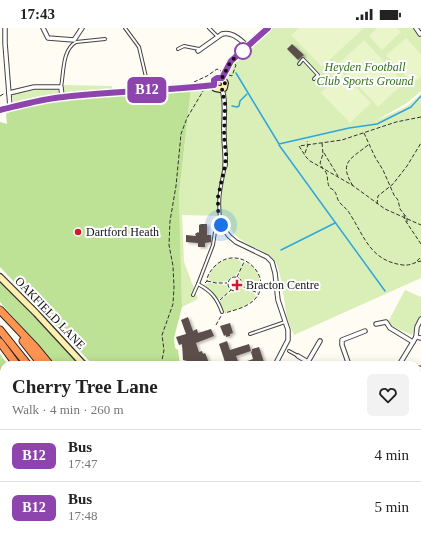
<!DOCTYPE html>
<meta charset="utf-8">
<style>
:root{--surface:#fff;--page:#f2f2f2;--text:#222;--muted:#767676;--line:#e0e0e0}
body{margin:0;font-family:"Times New Roman",serif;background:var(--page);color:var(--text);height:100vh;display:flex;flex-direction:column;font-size:15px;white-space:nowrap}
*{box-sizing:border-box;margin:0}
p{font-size:13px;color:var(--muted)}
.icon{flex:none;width:22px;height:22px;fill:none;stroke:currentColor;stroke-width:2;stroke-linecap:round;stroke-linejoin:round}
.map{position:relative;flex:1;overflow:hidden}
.sheet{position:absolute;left:0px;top:333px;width:421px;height:180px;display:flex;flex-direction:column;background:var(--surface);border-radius:12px 12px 0 0;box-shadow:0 2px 10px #0003}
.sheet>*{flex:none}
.badge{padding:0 8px;border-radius:6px;font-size:14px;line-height:26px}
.you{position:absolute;width:20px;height:20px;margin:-10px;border:3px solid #fff;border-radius:50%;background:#1a73e8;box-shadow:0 0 0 6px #1a73e833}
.map>.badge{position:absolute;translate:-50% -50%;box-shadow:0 0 0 2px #fff}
.round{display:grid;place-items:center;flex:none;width:42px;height:42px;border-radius:6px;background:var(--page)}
.overview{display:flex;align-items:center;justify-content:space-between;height:68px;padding:0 12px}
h1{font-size:19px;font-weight:800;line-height:30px}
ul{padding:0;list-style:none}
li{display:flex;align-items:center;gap:12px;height:52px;padding:0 12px;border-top:1px solid var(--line)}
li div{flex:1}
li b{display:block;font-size:15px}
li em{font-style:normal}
li .badge{min-width:44px;font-weight:700;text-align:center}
.status{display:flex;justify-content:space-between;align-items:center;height:28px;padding:0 20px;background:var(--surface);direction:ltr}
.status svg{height:11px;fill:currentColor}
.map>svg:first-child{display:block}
.green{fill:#d9efb7}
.forest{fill:#bde295}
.pitch{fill:#eaf5ca}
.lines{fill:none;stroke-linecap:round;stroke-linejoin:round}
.stream{stroke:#30a5dd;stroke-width:1.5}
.building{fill:#5b504b;filter:url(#shadow)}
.lane-casing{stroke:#434343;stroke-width:4}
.street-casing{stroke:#434343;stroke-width:5.5}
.secondary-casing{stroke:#323232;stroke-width:8}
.primary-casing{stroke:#212121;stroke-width:8}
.highway-casing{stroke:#212121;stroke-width:9}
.path{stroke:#323232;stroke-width:1;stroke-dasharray:4 2;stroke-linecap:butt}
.lane{stroke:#fff;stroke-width:2}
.street{stroke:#fff;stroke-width:3.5}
.secondary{stroke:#fff0af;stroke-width:5.5}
.primary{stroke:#ffcd64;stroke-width:6}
.highway{stroke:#ff9352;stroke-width:7}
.line-casing{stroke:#fff;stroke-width:9}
.line{stroke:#8e44ad;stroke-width:6}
.walk{stroke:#101010;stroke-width:4;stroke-dasharray:0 7.2}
.stop-dot{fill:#fff;stroke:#8e44ad;stroke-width:2}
.poi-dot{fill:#d2172e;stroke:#fff;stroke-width:1.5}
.labels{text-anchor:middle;stroke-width:4;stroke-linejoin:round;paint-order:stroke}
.park-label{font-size:12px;font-style:italic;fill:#317117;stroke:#fff}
.poi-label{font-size:12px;fill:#101010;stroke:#fff;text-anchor:start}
.street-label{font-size:12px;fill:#101010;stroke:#fff}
</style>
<div class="status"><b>17:43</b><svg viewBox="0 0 49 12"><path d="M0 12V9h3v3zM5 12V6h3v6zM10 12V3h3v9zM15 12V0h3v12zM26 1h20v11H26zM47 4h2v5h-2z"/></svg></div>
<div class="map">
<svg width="421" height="513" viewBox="0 0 421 513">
<defs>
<filter id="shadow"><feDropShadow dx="2.5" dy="1.5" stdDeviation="1" flood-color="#0004"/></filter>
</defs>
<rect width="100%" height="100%" fill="#fffcf4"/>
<g class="green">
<path d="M268 0H415L421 8V63L407 75 375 93 406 79 421 66V250L294 307C291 301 289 295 287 289 284 275 282 242 274 232 271 228 266 225 262 223 241 212 234 211 224 188L182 187 184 234 198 271 182 279 179 166 191 60 214 57 220 58C223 33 251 16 268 0Z"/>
<polygon points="64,57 112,58 112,61 65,66 63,64"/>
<polygon points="40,61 58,61 58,67 14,75 12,68 14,66"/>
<path d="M229 231H236L241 233C244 247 222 259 210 253L208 249C212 240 219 233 229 231Z"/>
<path d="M245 235C256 236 264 254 257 263 241 264 233 246 245 235Z"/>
<path d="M209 255 226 257 229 260C229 266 223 270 218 271L215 267 204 257Z"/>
<path d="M241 260 254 265 256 269C248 278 234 283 223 285L219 274 230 265 236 264Z"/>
<polygon points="405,262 421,269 421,290 412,307 387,296"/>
</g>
<g class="forest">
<polygon points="191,60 179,166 182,279 174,310 175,320 178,322 180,337 93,337 0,239 0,94 7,96 6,86 11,83 60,72 119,65"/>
<polygon points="0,253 80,337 55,337 0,274"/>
<polygon points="0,326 8,337 4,337 4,509 107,509 108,513 0,513"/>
</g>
<g class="pitch">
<polygon points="299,0 364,0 322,39 291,7"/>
<polygon points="377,0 397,0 401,4 382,22 369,8"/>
<polygon points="406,10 421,26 421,48 413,56 386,27"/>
<polygon points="364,12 404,55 378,79 338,36"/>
<polygon points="341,44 371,75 350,95 321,65"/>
</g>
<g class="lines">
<g class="stream">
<polyline points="236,45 279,116 349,100 377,96 411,79 421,68"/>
<polyline points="232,78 237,79 239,78 240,73 247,66"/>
<polyline points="279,117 385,263"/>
<polyline points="281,222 335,195"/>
</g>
</g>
<g class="building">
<polygon points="292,16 304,27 298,32 287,21"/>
<polygon points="201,196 207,196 207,207 211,207 211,214 205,215 205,219 198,219 198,215 186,214 186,207 196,208 195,206 198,204 199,205 199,197"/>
<polygon points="188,289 193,303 197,301 198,305 211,301 214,308 196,315 199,324 202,323 203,326 205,325 210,337 188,337 187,333 183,332 182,316 179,317 176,309 186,306 181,292"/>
<polygon points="230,295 233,305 230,306 230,308 226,309 226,307 224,308 220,298"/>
<polygon points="227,313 230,322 249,316 251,323 236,328 238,333 234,334 235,337 226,337 219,316"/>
<polygon points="259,319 265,337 236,337 253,331 251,324 252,323 252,321"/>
</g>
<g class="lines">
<g class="lane-casing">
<g id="lane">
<polyline points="125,0 139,19 149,62"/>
<polyline points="209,0 218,9"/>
<polyline points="178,21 184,18 199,21"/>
<polyline points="299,36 303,31 318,47 314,51"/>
<path d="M61 59C64 44 62 22 76 14L105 11"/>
<path d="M198 256C211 263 217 270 222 284"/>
<path d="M193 267 198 256 213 217 215 204 221 197C217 173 220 161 225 138"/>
<polyline points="250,306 285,294"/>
<polyline points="289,323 298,328"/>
<polyline points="420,406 421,405"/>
</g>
</g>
<g class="street-casing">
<g id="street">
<polyline points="5,0 5,15 10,79"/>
<polyline points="43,0 48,10 74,12 82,0"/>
<polyline points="416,0 420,6 421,5"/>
<path d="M198 23 222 6C232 3 240 12 248 18"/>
<path d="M222 61C227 76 223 92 224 107 224 118 226 128 225 138"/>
<polyline points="9,65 34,59 61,59 62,69"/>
<polyline points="221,197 229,208 236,214 267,229 272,234 275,245 278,272 288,302 288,312 275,337"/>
<polyline points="376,296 386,294 390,300 413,314"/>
<polyline points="416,309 417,299 421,291"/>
<polyline points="298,328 313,337"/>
<polyline points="306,337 320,313"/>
<polyline points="349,337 342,317 342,312 365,303"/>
<polyline points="349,337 357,337"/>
<polyline points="399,337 416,309 421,310"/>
<polyline points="419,340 421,341"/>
<polyline points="417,369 421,371"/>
<polyline points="417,432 420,433"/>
<polyline points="417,479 421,472"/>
<polyline points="413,509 421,512"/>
<polyline points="408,513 408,509"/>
</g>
</g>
<g class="secondary-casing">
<g id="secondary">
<polyline points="222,50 231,33 268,0"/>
<polyline points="214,57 215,51 222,50"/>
<path d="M0 82C21 77 42 71 63 69 113 63 164 63 214 57L215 60 220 61 224 60 225 55 222 50"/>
<polyline points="0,249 36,285 84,337"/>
<polyline points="281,513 281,509"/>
</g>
</g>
<g class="primary-casing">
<g id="primary">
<polyline points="208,509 221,513"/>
<polyline points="302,509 308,513"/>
<polyline points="158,513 167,509"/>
<polyline points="283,513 290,509"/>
</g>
</g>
<g class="highway-casing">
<g id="highway">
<polyline points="0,282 36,320 50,337"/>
<polyline points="0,302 28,337"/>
<polyline points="23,313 42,337"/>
<polyline points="0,314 17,337"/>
<polyline points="113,509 115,513"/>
<polyline points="139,509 141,513"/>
<polyline points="151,509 154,513"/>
</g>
</g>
<g class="path">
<polyline points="229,47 232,48 236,37 235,36"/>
<polyline points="194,54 207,48 217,41 221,43"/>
<polyline points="0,68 5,65"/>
<polyline points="421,89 396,94 342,112 299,118 306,129 310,133 352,157 385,181 421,197"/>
<polyline points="364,105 375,129 383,142 394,167 398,172 400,181 407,190 407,195"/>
<polyline points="322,115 323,126 320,135 323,141"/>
<polyline points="305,125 308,117 307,113"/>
<polyline points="324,125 338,148"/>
<path d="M325 143C329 148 326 154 330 160 332 161 334 162 335 164 337 167 337 172 340 175 344 179 347 181 350 186 365 210 371 233 403 237 410 238 415 234 421 233"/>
<path d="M353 158C338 134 351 131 368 117"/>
<polyline points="377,176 378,168 393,156 407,138 421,115"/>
<polyline points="404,187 405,192 421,216"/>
<polyline points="417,233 421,229"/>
<polyline points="237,249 244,234"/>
<circle cx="235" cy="256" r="7"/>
<polyline points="207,253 216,255 227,255"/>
<path d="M205 255 207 253C207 247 211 242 216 237 240 215 275 249 255 271 248 279 235 282 225 285"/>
<polyline points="241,258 258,265"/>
<polyline points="220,272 231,262"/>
<polyline points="216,297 221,288"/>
<polyline points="161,337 164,322 162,307 173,276 174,259 173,238 169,217 170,193 176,158 181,106 187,90 203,63"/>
<polyline points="0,360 4,363"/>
<polyline points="0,421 4,424"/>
<polyline points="0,505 4,502"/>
<polyline points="0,506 4,506"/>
<polyline points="227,511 232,513"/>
</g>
<use href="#lane" class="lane"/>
<use href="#street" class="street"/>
<use href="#secondary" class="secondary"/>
<use href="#primary" class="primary"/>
<use href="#highway" class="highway"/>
</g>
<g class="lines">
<g class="line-casing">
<path id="line" d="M0 82C21 77 42 71 63 69 113 63 164 63 214 57V52L217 50H222L231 33 268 0"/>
</g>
<use href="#line" class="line"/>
<polyline class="walk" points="221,197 218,182 218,169 225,138 226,127 224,108 225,76 222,61 225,55 222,50 231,33 243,23"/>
</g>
<circle class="stop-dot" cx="243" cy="23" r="8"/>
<g class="poi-dot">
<circle cx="78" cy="204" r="4"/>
<path d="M235 251h4v4h4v4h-4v4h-4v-4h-4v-4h4z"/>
</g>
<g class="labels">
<g class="park-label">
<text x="365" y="43">Heyden Football<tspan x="365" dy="14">Club Sports Ground</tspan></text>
</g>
<g class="poi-label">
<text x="86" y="208">Dartford Heath</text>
<text x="246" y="261">Bracton Centre</text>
</g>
<g class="street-label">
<text transform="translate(50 285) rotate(46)" y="4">OAKFIELD LANE</text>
</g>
</g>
</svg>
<div class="you" style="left:221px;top:197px"></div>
<b class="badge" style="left:147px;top:62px;background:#8e44ad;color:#fff">B12</b>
<section class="sheet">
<div class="overview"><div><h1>Cherry Tree Lane</h1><p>Walk · 4 min · 260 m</p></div><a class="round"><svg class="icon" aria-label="heart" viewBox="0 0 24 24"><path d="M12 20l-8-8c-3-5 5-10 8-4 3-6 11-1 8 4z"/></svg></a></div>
<ul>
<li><span class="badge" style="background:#8e44ad;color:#fff">B12</span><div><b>Bus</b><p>17:47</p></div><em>4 min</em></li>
<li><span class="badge" style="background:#8e44ad;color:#fff">B12</span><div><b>Bus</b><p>17:48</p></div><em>5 min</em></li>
</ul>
</section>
</div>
